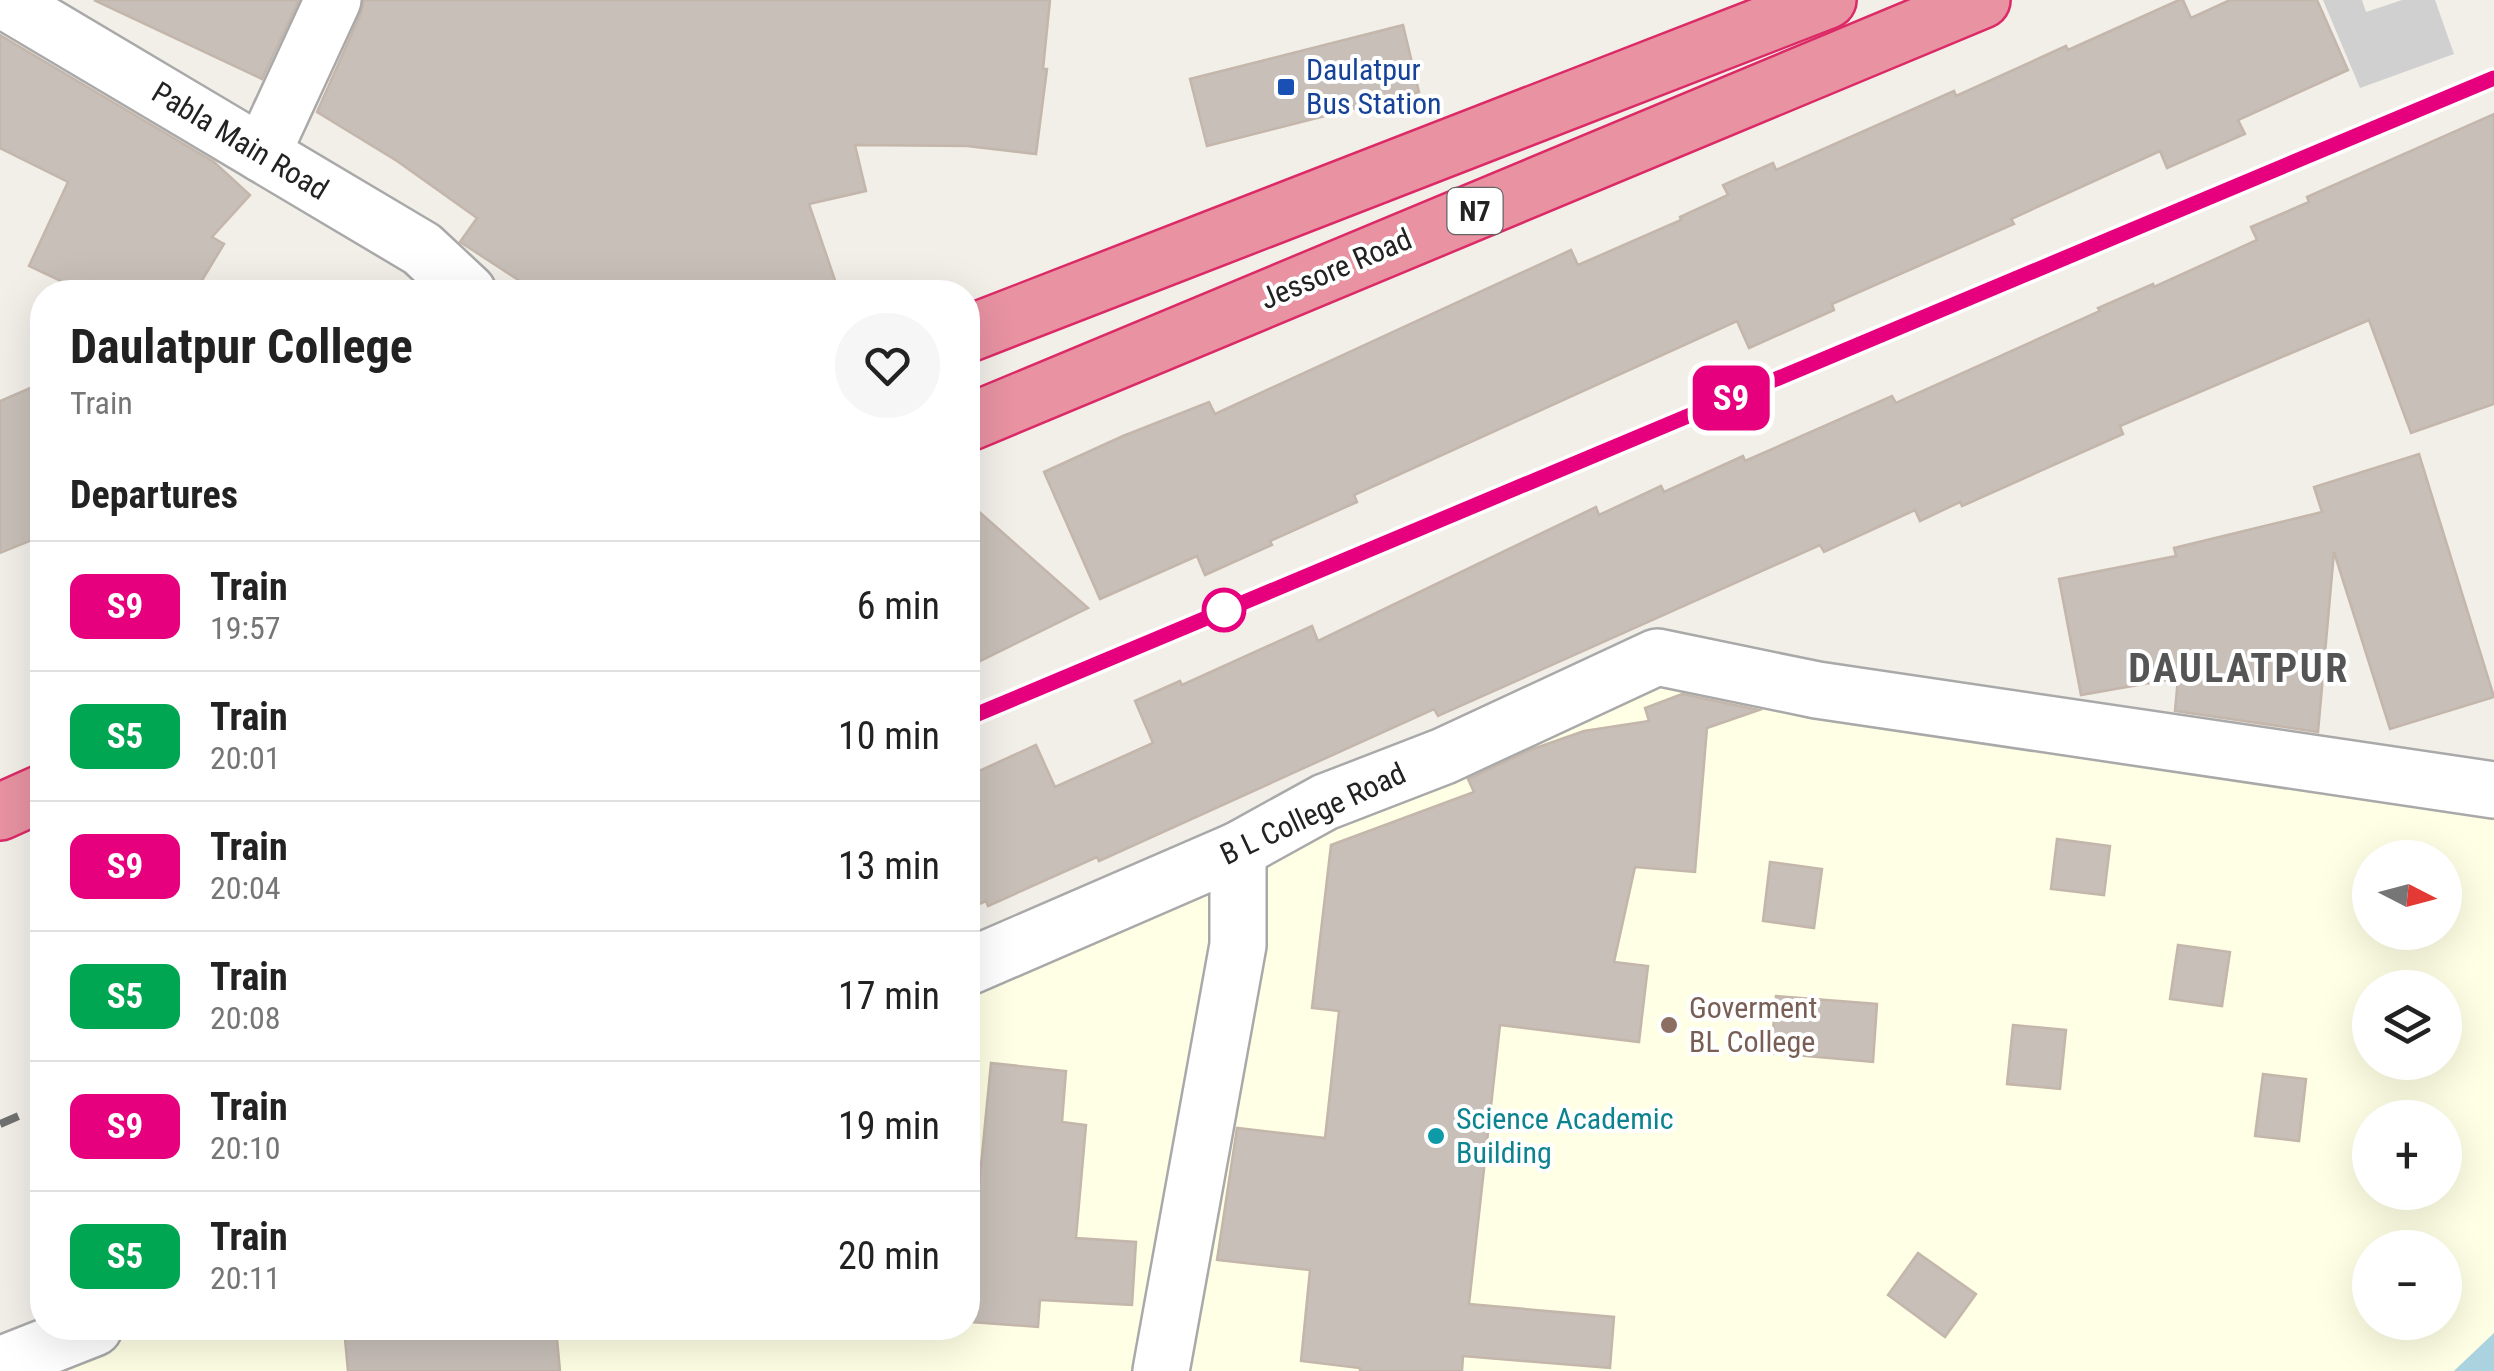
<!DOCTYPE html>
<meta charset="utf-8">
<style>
:root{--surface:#fff;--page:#f6f6f6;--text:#222;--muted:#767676;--line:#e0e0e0}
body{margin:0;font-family:"Roboto Condensed",sans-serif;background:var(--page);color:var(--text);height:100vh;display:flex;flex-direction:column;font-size:38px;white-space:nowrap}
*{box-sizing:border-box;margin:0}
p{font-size:32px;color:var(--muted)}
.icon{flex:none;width:55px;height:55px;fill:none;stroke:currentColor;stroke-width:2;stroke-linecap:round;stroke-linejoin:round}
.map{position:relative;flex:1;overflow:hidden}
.sheet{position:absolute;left:30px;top:280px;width:950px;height:1060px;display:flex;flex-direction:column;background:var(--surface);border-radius:40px;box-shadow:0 10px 40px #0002}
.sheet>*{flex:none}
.badge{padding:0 20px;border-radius:15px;font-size:35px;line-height:65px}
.needle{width:65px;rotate:96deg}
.tools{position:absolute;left:2352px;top:840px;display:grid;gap:20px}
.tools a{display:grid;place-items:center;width:110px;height:110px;border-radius:50%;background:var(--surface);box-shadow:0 10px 40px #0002;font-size:50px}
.map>.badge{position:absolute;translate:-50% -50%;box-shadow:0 0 0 5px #fff}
h2{padding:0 40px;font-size:38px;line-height:90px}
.round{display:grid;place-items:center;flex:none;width:105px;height:105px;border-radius:52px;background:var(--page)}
.head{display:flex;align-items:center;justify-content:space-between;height:170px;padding:0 40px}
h1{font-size:48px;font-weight:700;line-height:75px}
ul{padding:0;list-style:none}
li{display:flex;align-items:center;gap:30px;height:130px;padding:0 40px;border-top:2px solid var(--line)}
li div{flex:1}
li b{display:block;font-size:38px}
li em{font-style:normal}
li .badge{min-width:110px;font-weight:700;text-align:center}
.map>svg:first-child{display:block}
.education{fill:#ffffe5;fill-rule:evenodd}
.religious{fill:#d0d0d0}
.water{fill:#aad3df}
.building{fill:#c7bfb8;stroke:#c4b6ab;stroke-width:2.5}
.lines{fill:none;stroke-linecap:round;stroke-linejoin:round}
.street-casing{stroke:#a9a9a9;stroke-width:60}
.highway-casing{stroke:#dc2a67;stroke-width:60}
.street{stroke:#fff;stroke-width:55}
.highway{stroke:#e892a2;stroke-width:55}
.rail{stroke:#707070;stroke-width:8;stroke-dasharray:20 20;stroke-linecap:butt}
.line-casing{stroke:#fff;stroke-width:22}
.line{stroke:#e6007e;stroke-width:15}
.transit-dot{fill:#1a4fb4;stroke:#fff;stroke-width:4}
.stop-dot{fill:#fff;stroke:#e6007e;stroke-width:5}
.education-dot{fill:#8d6e63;stroke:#fff;stroke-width:4}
.culture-dot{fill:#0f9aa8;stroke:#fff;stroke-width:4}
.labels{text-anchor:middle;stroke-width:8;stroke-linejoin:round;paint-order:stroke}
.shield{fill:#fff;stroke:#646464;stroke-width:2.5}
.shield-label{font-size:28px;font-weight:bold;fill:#222}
.transit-label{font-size:30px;fill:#164399;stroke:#fff;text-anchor:start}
.street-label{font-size:30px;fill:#222;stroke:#fff}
.education-label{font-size:30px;fill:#785e54;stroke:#fff;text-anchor:start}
.culture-label{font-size:30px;fill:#0d838f;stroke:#fff;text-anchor:start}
.district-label{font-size:40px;font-weight:bold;letter-spacing:2.5px;fill:#555;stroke:#fff}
</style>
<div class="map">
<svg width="2494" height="1371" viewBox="0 0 2494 1371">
<rect width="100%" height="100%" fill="#f2efe9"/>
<path class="education" d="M1657 657 2494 790V1333L2454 1371H0L94 1328H968V967ZM2370 858H2445V932H2370ZM2370 988H2445V1062H2370ZM2370 1118H2445V1192H2370ZM2370 1248H2445V1322H2370Z"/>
<polygon class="religious" points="2323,0 2362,0 2366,12 2402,0 2435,0 2454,54 2360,88"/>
<polygon class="water" points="2494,1333 2494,1371 2454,1371"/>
<g class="building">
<polygon points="94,0 299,0 262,79"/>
<polygon points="364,0 1050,0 1043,69 1047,69 1036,154 967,146 855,145 866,191 809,204 839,292 537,292 460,242 477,218 397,161 317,112 361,13"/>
<polygon points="2179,0 2183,0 2191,18 2230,0 2317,0 2348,70 2238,120 2245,134 2167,168 2160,151 2011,219 2014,224 1832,304 1834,310 1749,348 1737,321 1354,495 1357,502 1270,541 1272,545 1205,575 1197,556 1100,599 1044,472 1123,436 1209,402 1215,414 1571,250 1578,265 1681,220 1680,217 1728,195 1723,185 1773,163 1776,170 1954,91 1956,96 2066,46 2068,50"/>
<polygon points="1403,25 1419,92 1207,146 1190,79"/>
<polygon points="0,35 214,162 250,195 212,237 224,244 195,292 84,292 29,266 68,182 0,148"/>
<polygon points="2494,114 2494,404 2411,433 2369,320 2120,426 2123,434 1962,506 1960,502 1920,521 1915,510 1824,552 1820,545 1438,716 1434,709 1099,861 1097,857 988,906 986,901 968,909 968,776 1036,745 1055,787 1153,743 1135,701 1180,681 1182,685 1312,626 1318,641 1596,507 1599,515 1661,486 1664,492 1743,456 1745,461 1892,396 1896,403 2100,311 2098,308 2153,284 2154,287 2257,240 2251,227 2309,202 2307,197"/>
<polygon points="42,383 42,536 0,553 0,401"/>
<polygon points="2419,454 2494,697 2390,729 2334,552 2318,732 2175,711 2178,678 2081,695 2059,579 2176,556 2174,548 2322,512 2314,487"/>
<polygon points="968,502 1088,608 968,667"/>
<polygon points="1682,694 1759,710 1707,728 1695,872 1635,867 1614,962 1648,966 1639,1042 1500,1025 1469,1304 1614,1317 1610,1368 1463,1356 1462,1371 1360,1371 1360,1368 1301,1361 1310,1270 1217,1260 1237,1128 1325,1138 1339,1011 1312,1008 1331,845 1474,792 1468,779 1530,750 1584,731 1649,721 1645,708"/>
<polygon points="2057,839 2110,846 2104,895 2051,889"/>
<polygon points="1770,862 1822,869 1814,928 1763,921"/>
<polygon points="2178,945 2230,952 2222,1006 2170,999"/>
<polygon points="1776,996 1877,1004 1873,1062 1771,1053"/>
<polygon points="2013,1025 2066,1030 2060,1089 2007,1084"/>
<polygon points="991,1063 1066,1071 1062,1122 1086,1125 1076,1238 1136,1242 1132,1305 1040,1300 1038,1327 972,1322 977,1237 974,1237"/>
<polygon points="2263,1074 2306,1079 2299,1141 2255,1136"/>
<polygon points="1918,1253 1976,1294 1945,1337 1888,1295"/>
<polygon points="344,1328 556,1328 560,1371 348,1371"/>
</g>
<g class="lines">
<g class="street-casing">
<g id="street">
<polyline points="3,0 422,249 468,292"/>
<polyline points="262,154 333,0"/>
<polyline points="968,967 1238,850 1325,802 1444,756 1657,657 1817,690 2494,790"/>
<polyline points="0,1365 94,1328"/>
<polyline points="1161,1371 1238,945 1238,850"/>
</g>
</g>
<g class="highway-casing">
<g id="highway">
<polyline points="968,334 1828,0"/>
<polyline points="968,423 1982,0"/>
<polyline points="0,812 42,793"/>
</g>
</g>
<use href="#street" class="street"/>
<use href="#highway" class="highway"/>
<g class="rail">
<polyline points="968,718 2494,78"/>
<polyline points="0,1124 42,1106"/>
</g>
</g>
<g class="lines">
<g class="line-casing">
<polyline id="line" points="968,718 2494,78"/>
</g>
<use href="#line" class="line"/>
</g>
<rect class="transit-dot" x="1276" y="77" width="20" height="20" rx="5"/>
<circle class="stop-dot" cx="1224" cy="610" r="20"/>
<circle class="education-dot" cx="1669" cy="1025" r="10"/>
<circle class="culture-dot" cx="1436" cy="1136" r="10"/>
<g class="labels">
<rect class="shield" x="1447.5" y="188" width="55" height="46" rx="8"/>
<g class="shield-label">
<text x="1475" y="221">N7</text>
</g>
<g class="transit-label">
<text x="1306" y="80">Daulatpur<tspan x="1306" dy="34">Bus Station</tspan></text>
</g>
<g class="street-label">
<text transform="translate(240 141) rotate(31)" y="10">Pabla Main Road</text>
<text transform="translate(1336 269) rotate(-23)" y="10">Jessore Road</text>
<text transform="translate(1313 814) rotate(-25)" y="10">B L College Road</text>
</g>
<g class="education-label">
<text x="1689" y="1018">Goverment<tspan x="1689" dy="34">BL College</tspan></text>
</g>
<g class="culture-label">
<text x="1456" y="1129">Science Academic<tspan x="1456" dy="34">Building</tspan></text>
</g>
<g class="district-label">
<text x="2239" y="682">DAULATPUR</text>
</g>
</g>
</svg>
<div class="tools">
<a><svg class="needle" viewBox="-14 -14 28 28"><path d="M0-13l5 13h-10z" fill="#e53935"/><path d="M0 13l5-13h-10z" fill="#767676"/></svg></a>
<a><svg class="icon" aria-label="layers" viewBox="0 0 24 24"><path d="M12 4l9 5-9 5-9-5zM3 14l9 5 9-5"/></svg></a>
<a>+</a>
<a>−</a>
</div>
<b class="badge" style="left:1731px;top:398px;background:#e6007e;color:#fff">S9</b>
<section class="sheet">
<div class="head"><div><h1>Daulatpur College</h1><p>Train</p></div><a class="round"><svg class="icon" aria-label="heart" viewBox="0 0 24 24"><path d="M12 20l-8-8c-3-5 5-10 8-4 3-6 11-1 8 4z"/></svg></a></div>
<h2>Departures</h2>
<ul>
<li><span class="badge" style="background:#e6007e;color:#fff">S9</span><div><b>Train</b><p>19:57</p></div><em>6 min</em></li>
<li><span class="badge" style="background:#00a651;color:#fff">S5</span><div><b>Train</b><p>20:01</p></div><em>10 min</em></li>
<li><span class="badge" style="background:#e6007e;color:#fff">S9</span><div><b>Train</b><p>20:04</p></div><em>13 min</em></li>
<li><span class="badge" style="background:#00a651;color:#fff">S5</span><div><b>Train</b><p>20:08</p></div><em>17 min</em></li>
<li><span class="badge" style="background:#e6007e;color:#fff">S9</span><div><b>Train</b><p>20:10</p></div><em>19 min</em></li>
<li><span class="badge" style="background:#00a651;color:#fff">S5</span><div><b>Train</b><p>20:11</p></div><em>20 min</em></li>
</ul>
</section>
</div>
